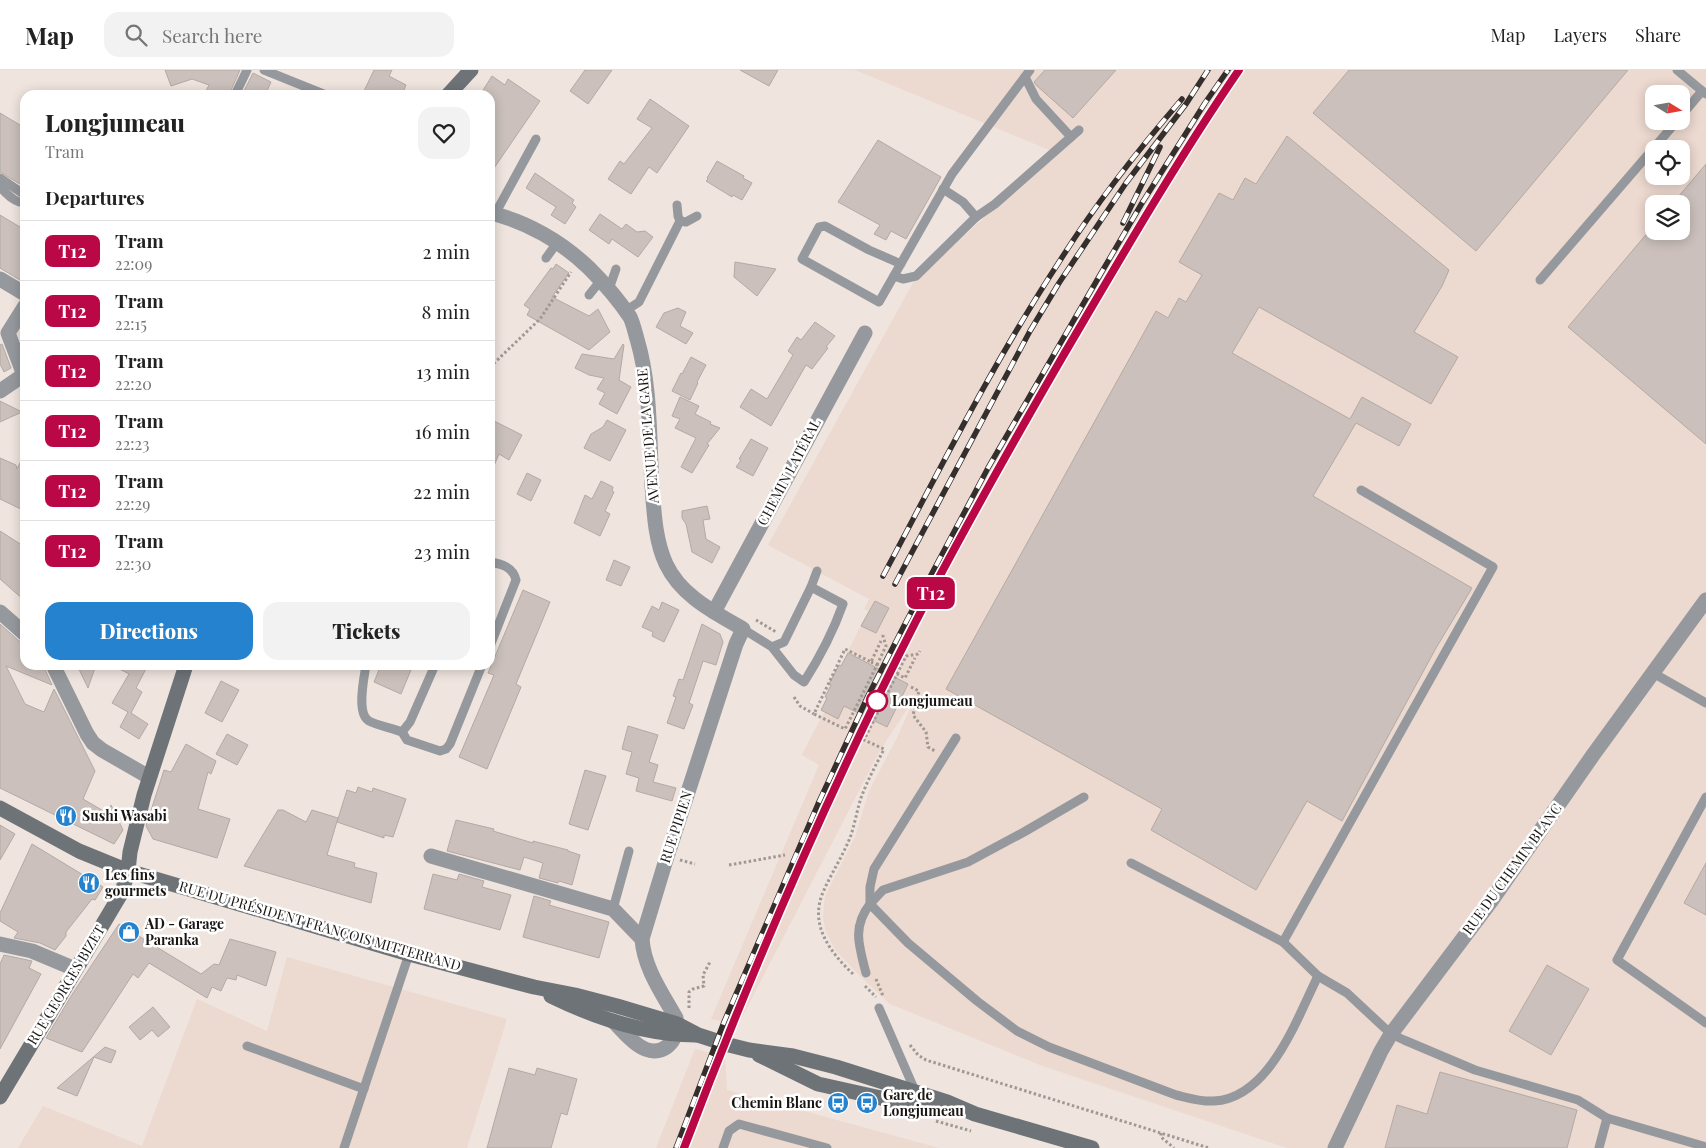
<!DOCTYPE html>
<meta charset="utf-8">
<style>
:root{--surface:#fff;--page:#f2f2f2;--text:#222;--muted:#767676;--line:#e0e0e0;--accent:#2582ce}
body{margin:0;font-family:"Playfair Display",serif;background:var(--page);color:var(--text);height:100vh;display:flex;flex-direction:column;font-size:19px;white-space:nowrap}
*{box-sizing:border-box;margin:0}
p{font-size:16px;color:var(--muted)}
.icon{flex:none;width:28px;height:28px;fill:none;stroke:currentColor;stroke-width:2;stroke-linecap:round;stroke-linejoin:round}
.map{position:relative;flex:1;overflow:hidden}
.details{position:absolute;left:20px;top:20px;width:475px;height:580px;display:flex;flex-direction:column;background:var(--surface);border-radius:15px;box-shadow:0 2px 12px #0003}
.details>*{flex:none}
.badge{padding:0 10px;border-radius:8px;font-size:18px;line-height:32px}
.needle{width:32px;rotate:101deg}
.tools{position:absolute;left:1645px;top:15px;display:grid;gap:10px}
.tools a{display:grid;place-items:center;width:45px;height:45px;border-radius:10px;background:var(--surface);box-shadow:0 2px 12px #0003;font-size:25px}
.map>.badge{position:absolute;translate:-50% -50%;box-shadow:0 0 0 2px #fff}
h2{padding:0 25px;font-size:19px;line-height:45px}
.round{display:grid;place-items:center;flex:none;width:52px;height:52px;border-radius:15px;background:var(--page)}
.summary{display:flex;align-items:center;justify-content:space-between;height:85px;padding:0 25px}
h1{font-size:24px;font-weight:800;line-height:38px}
.cta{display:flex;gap:10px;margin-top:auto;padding:10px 25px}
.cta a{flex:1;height:58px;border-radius:15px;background:var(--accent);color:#fff;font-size:20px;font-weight:800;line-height:58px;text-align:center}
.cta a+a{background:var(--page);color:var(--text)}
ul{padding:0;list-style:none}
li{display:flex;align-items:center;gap:15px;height:60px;padding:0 25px;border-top:1px solid var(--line)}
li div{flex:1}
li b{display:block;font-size:19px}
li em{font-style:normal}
li .badge{min-width:55px;font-weight:700;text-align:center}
header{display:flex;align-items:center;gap:30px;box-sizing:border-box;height:70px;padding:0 25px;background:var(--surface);border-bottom:1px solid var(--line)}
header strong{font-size:24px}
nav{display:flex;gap:28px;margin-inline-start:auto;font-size:18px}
.search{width:350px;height:45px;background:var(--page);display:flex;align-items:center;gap:12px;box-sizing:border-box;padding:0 18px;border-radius:15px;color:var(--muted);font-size:19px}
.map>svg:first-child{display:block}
.built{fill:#ecd9cf;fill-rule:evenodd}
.building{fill:#cbc0bb;stroke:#b4a9a4}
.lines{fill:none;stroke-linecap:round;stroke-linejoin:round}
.path{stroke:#a09893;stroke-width:3;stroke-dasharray:2.5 2.5;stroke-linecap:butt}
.lane{stroke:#95989c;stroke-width:9}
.street{stroke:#95989c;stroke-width:15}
.secondary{stroke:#6e7378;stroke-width:15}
.rail-casing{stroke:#342f2c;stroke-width:5.5}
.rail{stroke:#fff;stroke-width:4;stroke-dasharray:11;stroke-linecap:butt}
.line-casing{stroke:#fff;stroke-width:11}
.line{stroke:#b90845;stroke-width:8}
.stop-dot{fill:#fff;stroke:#b90845;stroke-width:2.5}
.labels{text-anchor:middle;stroke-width:5;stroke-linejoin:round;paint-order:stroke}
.street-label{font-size:14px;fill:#191513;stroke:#fff}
.stop-label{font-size:14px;font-weight:bold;fill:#191513;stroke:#fff;text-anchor:start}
.poi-label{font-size:14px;font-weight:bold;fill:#191513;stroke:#fff;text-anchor:start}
</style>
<header>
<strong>Map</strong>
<div class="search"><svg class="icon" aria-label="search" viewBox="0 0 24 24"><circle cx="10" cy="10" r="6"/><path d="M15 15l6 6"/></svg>Search here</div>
<nav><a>Map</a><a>Layers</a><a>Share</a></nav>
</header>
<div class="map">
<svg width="1706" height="1078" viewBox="0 0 1706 1078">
<rect width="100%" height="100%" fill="#efe4de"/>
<g class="built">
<path d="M855 0H1706V1078H1287L1040 995 890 934 860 906 837 882 832 874 826 862 823 848 824 833 826 824 855 767 869 721 897 668 915 627 879 682 738 955 711 949 819 695 802 685 824 642 821 640 827 628 825 627 831 615 829 614 839 594 841 595 868 541 864 539 869 529 768 475 914 211 1002 132 1059 84ZM1654 24H1681V51H1654ZM1654 79H1681V106H1654ZM1654 134H1681V161H1654Z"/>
<polygon points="287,887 507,949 467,1078 18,1078 43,1036 142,1076 197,929 267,961"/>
<polygon points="695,979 725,987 727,1020 939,1078 656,1078"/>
</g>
<g class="building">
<polygon points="165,0 240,0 229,25 204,25 209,15 192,9 171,16"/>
<polygon points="374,0 392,0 389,6 406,15 402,25 371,25 364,21"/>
<polygon points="585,0 612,0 588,34 570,21"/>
<polygon points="740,0 778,0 769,16"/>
<polygon points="1045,0 1116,0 1073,48 1036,15 1034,12"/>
<polygon points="1349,0 1628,0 1476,181 1313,43"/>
<polygon points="253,3 271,12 265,25 242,25"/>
<polygon points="492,6 505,15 508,9 540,31 490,104 490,25 480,25"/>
<polygon points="650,29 689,56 657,103 649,97 631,124 608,109 620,91 624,94 652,58 637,49"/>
<polygon points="0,43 25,58 25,117 0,102"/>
<polygon points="1287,66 1449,200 1442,216 1414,262 1458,287 1431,334 1259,237 1232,283 1350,349 1362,327 1411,354 1399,376 1356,353 1313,426 1472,518 1436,578 1342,751 1307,731 1256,820 1151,760 1162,739 946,619 1156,241 1168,248 1179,228 1186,232 1202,205 1179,192 1219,123 1233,130 1245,108 1256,114"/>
<polygon points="878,70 941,107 906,169 891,161 886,170 874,164 880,155 838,132"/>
<polygon points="717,91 744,106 743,108 752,113 742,130 733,125 732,127 706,111 708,109 707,108"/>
<polygon points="1706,94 1706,374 1568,257 1649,161 1681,161 1681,134 1672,134"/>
<polygon points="535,103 574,130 572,133 576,137 565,154 551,145 556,137 526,118"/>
<polygon points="600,144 622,159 626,154 637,162 645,161 653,167 638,187 612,169 609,174 589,160"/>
<polygon points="0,145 25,160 25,213 0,198"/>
<polygon points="735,192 776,199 757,226 734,207"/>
<polygon points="556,194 569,203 552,227 589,246 598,239 610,262 589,280 527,245 530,239 524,235 551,198 553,199"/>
<polygon points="678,238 686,242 680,256 693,263 686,274 656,257 664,243"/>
<polygon points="815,252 835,266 826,277 828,278 812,299 806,295 771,356 740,337 751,319 767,329 793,285 788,281 797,267 801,270"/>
<polygon points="2,274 11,298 4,302 0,294 0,275"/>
<polygon points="623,274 624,275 619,310 631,317 617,344 599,334 605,323 597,319 604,308 589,305 575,298 582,284 614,289"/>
<polygon points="691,287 706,295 697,312 698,313 690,330 672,321 681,303 682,304"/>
<polygon points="680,327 699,336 695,344 711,352 710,354 720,358 707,374 709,375 692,403 681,397 696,368 675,358 680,349 672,346"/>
<polygon points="0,331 22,342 0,352"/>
<polygon points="490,349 522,365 509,390 499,384 490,405"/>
<polygon points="607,350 626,360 610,391 584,378 591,364 603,357"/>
<polygon points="751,369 768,378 753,406 736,397 741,390 739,389"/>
<polygon points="25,383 25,441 0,429 0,388 16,395 17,399"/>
<polygon points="527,403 541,410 531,431 517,424"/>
<polygon points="601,411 613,417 612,421 614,422 605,441 610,444 600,466 574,453 585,425 592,429"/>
<polygon points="707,436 710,449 703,450 706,469 720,477 712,493 692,482 686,454 682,448 682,441"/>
<polygon points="0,461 25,477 25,531 0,509"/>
<polygon points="614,490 630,497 621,516 606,510"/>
<polygon points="523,520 550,532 516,614 521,617 487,699 459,687 494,605 488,603"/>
<polygon points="875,531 889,538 876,563 861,556"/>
<polygon points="662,532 679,540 664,572 652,566 653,562 642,557 652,536 659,540"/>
<polygon points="0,554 19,571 25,574 25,595 43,595 44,597 52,615 6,596 25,634 44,642 54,619 95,701 83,729 107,743 111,735 123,760 114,774 0,718"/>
<polygon points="702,554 720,564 723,572 716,595 703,591 689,633 693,635 684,659 667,653 676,627 673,626 679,609 683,610"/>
<polygon points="848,583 908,614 887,657 844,636 838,649 821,640 827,628 825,627 831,615 829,614 839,595 841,596"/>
<polygon points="77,595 96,595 88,618"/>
<polygon points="112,595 148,595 136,618 142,622 131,643 148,654 139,669 120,657 128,642 112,633 129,604"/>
<polygon points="381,595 413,595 401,624 374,612"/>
<polygon points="221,611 239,620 222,652 205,643"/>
<polygon points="628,656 658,665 649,692 658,695 653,712 676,718 672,731 636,721 639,708 626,704 632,682 622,679"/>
<polygon points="227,664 248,675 237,695 216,684"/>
<polygon points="186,674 216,691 211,704 208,702 198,739 230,749 217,788 153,769 146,756 164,700 171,702"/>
<polygon points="585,700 606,706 588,760 569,754"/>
<polygon points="358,717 372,722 373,718 406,729 393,767 384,765 384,768 337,752 347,720 356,723"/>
<polygon points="278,740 283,740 306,752 312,740 338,748 327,785 355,793 354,797 377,803 371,833 244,796"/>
<polygon points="456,750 494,759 493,761 533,773 533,771 568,780 568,781 580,785 572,815 559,811 558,813 539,808 543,793 524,787 520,800 447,781"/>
<polygon points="0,755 15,764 0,790"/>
<polygon points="32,774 103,817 95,830 92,829 66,862 66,866 55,880 40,873 14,868 18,862 0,851 0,843"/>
<polygon points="1706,793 1706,845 1684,833"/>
<polygon points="433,804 457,810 459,804 484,811 482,817 511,825 500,860 424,839"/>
<polygon points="534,826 551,831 549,835 609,852 599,888 523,867"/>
<polygon points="119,854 201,904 214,894 219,895 230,869 276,882 266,916 237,905 236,910 227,908 221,921 212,917 207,928 149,893 138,908 133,904 82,982 46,968 73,923"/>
<polygon points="4,885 32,891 29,898 41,904 0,979 0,894"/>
<polygon points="1547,895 1589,919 1551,985 1509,961"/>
<polygon points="153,937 170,957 158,967 152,960 140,970 129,957"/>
<polygon points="105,977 116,981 111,993 94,987 77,1026 57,1018"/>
<polygon points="509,998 535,1005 537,998 577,1009 567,1045 561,1043 551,1078 487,1078"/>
<polygon points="1440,1002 1577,1040 1567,1078 1385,1078 1397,1035 1427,1044"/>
</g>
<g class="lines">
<g class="path">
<polyline points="490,297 540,249 571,202"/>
<polyline points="756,550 776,562"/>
<polyline points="871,592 877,595 845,659 814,644 845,579 871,592 881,571"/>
<polyline points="877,595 886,576 883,566 884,563"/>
<polyline points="897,604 906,586 918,584 920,581"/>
<polyline points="911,617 919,621 913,645 926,662 928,677 935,681"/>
<polyline points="794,627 800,636 814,644"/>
<polyline points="680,790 695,794"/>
<polyline points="729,795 785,785"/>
<path d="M853 904C830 882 808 854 824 820 832 802 844 784 851 765 855 753 857 740 861 728 867 711 876 695 884 679L864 670 897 604 905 608 915 588"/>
<polyline points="876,909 883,926"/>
<polyline points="865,916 876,927"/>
<polyline points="689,938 689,922 693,919 704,916 703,905 710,892"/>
<polyline points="910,975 918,985 926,990 1209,1078"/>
<polyline points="936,1051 971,1061"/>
<polyline points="1161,1063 1161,1067 1174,1078"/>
</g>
<g class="lane">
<polyline points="264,0 326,25"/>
<polyline points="1677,0 1706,24"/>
<polyline points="1025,7 1036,29 1071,67"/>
<polyline points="235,25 247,0"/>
<polyline points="1681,46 1702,21"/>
<polyline points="0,108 22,123"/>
<path d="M0 117C7 124 15 133 25 133"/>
<polyline points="677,135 678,146 680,151 686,152 697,146"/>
<polyline points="495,144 536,69"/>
<polyline points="976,147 995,134 1079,60"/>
<polyline points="546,188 557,173"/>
<polyline points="901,194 869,180 825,156 819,157 802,189 879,232 952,104 1030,0"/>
<polyline points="894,206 903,209 916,206 976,147 963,132 943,119"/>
<polyline points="1540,210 1677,51"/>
<polyline points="609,219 616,199"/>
<polyline points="589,225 601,210"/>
<polyline points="625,241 639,232 680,151"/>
<path d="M490 492C502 494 513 497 516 510L490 576"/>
<polyline points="811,517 817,501"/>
<path d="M743 559 772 577 794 605 804 612C820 587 833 562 843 534L811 517 784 572 772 577"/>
<path d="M366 595C364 608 356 644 369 651 379 656 392 658 402 662L407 670 440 681 446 679 450 674 482 595"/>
<polyline points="1653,603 1706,633"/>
<polyline points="402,662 410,652 435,595"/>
<path d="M1084 727 1024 762 968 792 883 820 870 834 908 873 977 931 1017 961 1049 977 1176 1025C1189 1028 1201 1032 1214 1031 1270 1028 1297 948 1318 906L1347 923 1391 964 1404 970 1475 1000 1578 1030 1607 1048 1703 1076 1704 1078"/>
<polyline points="1706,727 1617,890 1706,953"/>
<polyline points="1131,793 1283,872 1318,906"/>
<polyline points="613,839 629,781"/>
<polyline points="1283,872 1493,497 1361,420"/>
<path d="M866 903C859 876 852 857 870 834V817L874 799 956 668"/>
<polyline points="879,938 916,1023"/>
<polyline points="247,976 364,1019"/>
<polyline points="344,1078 409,884"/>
<polyline points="723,1078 729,1061 739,1054 827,1078"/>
<polyline points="1599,1078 1607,1048"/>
</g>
<g class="street">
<path d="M490 143C526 151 562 172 589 198 604 213 618 229 630 247 633 253 635 262 637 269 651 316 649 367 652 416 654 442 655 470 666 494 681 526 714 542 743 559L736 574 665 793 642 869C644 898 662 923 676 948 681 972 660 991 638 975 629 969 621 959 613 951"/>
<polyline points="0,209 25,224"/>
<polyline points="24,305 8,263 25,236"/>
<polyline points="0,321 25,304"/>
<polyline points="0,542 25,564"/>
<polyline points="714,542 865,263"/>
<polyline points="53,595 87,664 93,673 102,680 149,707"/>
<polyline points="431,786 613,839 642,869"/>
<polyline points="0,874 32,881 75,899"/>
<polyline points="1335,1078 1381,981 1391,964 1492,830 1593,685 1706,530"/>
</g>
<g class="secondary">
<polyline points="448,25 471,0"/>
<polyline points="0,738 79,781 128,801 409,884 534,917 575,925 617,936 677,954 698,965 729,975 749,980 793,986 836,997 947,1032 975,1044 1092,1078"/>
<path d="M551 926C596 948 646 965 696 965"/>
<polyline points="759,985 818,1014 881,1028 932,1037"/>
<polyline points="0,1027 122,822 128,801 130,782 144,725 186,595"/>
</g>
<g class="rail-casing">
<g id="rail">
<polyline points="1123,153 1160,77"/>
<path d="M883 506C940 399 994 291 1061 189 1097 132 1138 80 1182 29"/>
<polyline points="895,514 1030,261 1059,213 1126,113 1186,34 1208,0"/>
<polyline points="676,1078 724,952 818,734 868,626 906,552 988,398 1100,205 1142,133 1205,33 1228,0"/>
<polyline points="684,1078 732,954 825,738 914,556 984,423 1106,212 1165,114 1239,0"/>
</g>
</g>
<use href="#rail" class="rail"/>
</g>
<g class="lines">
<g class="line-casing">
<path id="line" d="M684 1078C752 899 828 723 915 553 962 462 1012 374 1063 286 1120 189 1176 92 1239 0"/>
</g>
<use href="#line" class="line"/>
</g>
<defs>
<g id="restaurant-disc" transform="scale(1.125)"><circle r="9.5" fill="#2582ce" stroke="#fff"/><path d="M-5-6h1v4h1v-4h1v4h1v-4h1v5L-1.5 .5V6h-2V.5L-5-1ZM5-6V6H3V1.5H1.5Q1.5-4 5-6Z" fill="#fff"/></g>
<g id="shop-disc" transform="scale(1.125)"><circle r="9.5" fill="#2582ce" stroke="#fff"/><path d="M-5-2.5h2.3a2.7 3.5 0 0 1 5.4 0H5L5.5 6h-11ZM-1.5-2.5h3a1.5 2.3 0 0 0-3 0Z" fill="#fff"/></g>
<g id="bus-disc" transform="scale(1.125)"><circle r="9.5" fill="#2582ce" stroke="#fff"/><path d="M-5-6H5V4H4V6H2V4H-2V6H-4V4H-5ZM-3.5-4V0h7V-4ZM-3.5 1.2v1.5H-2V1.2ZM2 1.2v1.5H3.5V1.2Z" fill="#fff"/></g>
</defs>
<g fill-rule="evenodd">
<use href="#restaurant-disc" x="66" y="746"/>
<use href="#restaurant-disc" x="89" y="813"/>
<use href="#shop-disc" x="129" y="862"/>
<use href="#bus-disc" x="838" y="1033"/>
<use href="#bus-disc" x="867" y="1033"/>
</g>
<circle class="stop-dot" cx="877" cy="631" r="10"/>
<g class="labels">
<g class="street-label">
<text transform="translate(648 366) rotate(-95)" y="5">AVENUE DE LA GARE</text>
<text transform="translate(789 402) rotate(-62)" y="5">CHEMIN LATÉRAL</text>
<text transform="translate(676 757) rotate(-72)" y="5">RUE PIPIEN</text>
<text transform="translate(1512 799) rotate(-54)" y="5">RUE DU CHEMIN BLANC</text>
<text transform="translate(320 856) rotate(16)" y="5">RUE DU PRÉSIDENT FRANÇOIS MITTERRAND</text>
<text transform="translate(66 915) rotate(-59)" y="5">RUE GEORGES BIZET</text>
</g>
<g class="stop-label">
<text x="892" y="636">Longjumeau</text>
</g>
<g class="poi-label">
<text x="82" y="751">Sushi Wasabi</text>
<text x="105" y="810">Les fins<tspan x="105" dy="16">gourmets</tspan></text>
<text x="145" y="859">AD - Garage<tspan x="145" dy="16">Paranka</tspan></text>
<text x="883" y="1030">Gare de<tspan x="883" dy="16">Longjumeau</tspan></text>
<text x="822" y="1038" text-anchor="end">Chemin Blanc</text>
</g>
</g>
</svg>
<div class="tools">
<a><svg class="needle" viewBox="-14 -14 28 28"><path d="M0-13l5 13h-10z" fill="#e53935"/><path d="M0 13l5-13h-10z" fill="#767676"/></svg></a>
<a><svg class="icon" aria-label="locate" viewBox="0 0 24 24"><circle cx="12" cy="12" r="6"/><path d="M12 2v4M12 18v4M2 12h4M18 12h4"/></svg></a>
<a><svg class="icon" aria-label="layers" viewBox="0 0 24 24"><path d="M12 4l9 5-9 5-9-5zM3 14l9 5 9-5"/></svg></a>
</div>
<b class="badge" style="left:931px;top:523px;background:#b90845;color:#fff">T12</b>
<section class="details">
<div class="summary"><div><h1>Longjumeau</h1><p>Tram</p></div><a class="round"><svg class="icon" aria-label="heart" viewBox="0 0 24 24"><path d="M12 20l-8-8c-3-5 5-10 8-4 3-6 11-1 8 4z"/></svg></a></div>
<h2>Departures</h2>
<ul>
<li><span class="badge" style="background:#b90845;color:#fff">T12</span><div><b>Tram</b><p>22:09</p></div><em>2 min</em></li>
<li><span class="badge" style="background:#b90845;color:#fff">T12</span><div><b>Tram</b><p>22:15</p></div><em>8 min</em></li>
<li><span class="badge" style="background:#b90845;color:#fff">T12</span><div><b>Tram</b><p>22:20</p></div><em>13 min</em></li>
<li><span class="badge" style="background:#b90845;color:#fff">T12</span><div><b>Tram</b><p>22:23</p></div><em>16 min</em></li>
<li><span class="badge" style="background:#b90845;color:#fff">T12</span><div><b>Tram</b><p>22:29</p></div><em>22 min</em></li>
<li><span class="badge" style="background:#b90845;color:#fff">T12</span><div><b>Tram</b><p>22:30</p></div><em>23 min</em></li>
</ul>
<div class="cta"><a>Directions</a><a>Tickets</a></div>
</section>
</div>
